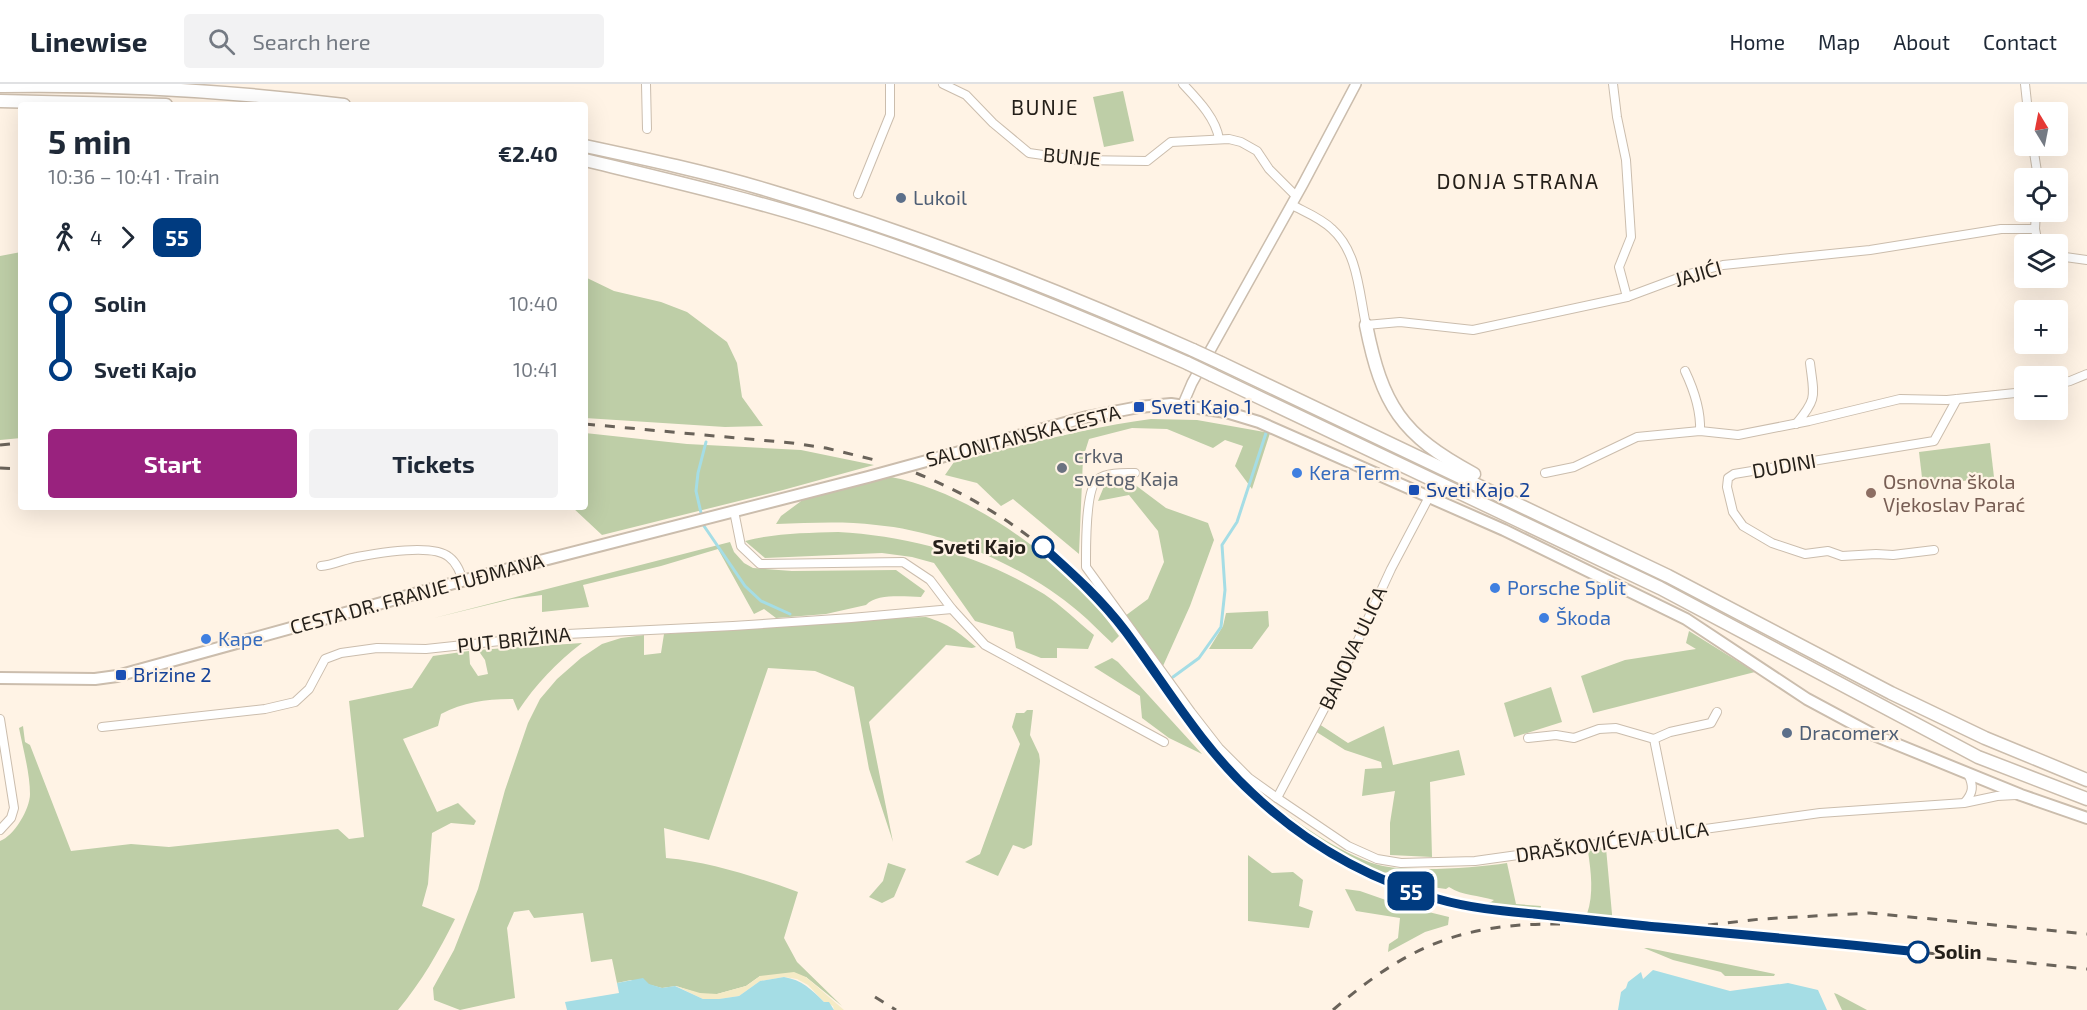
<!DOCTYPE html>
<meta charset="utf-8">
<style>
:root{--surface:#fff;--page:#f2f2f3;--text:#1f2937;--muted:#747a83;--line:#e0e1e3;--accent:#99227e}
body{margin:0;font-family:"Exo 2",sans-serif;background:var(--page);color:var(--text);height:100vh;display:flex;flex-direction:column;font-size:22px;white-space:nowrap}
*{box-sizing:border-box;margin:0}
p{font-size:20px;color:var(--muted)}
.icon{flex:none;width:33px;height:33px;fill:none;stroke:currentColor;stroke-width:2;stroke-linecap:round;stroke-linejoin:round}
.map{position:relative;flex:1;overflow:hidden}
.sheet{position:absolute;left:18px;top:18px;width:570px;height:408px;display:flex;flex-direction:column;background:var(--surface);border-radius:6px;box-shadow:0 6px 24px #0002}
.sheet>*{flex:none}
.badge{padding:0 12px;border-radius:9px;font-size:21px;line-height:39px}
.needle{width:39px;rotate:350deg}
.controls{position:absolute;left:2014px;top:18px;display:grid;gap:12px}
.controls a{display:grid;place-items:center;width:54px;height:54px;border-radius:6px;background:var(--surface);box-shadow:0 6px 24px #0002;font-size:30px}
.map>.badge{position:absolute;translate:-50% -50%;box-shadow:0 0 0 3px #fff}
.legs{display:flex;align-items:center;gap:9px;height:66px;padding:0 30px;font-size:20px}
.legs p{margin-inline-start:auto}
.head{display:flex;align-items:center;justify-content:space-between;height:102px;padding:0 30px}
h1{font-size:33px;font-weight:700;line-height:45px}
.button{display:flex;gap:12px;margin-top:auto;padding:12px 30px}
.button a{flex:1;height:69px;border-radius:6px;background:var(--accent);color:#fff;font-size:24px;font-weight:700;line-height:69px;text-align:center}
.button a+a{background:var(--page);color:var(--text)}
ul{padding:0 30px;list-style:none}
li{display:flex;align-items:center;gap:21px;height:66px;font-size:22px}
li i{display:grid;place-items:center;width:9px;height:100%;margin:0 8px;background:currentColor}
li i::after{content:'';width:15px;height:15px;margin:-8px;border:4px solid;border-radius:50%;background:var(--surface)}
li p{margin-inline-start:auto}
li:first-child i{background:linear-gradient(#0000 50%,currentColor 0)}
li:last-child i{background:linear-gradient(currentColor 50%,#0000 0)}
header{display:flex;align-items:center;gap:36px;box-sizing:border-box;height:84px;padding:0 30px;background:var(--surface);border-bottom:2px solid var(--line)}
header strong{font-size:28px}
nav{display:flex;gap:33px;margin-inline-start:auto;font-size:21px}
.search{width:420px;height:54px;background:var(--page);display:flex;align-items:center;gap:15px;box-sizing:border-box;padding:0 21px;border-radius:6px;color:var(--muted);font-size:22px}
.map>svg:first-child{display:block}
.green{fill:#becea7}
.sand{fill:#f5ebc6}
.water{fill:#a5dde5}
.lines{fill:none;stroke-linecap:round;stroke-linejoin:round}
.stream{stroke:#a5dde5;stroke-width:3}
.minor-casing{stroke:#cbbdad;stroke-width:10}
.tertiary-casing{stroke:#cbbdad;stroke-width:12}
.secondary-casing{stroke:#cbbdad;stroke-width:14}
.trunk-casing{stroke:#cbbdad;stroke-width:15}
.minor{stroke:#fff;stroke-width:8}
.tertiary{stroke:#fff;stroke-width:9}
.secondary{stroke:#fff;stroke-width:10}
.trunk{stroke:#fff;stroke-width:12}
.rail{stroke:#6a635a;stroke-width:3;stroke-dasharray:10 10;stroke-linecap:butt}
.trunk-bridge-casing{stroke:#cbbdad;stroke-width:15;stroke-linecap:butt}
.trunk-bridge{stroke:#fff;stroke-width:12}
.line-1-casing{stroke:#fff;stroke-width:14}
.line-1{stroke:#003b80;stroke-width:9}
.service-dot{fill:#5c6f8a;stroke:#fff3e5;stroke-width:2}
.transit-dot{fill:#1a4fb4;stroke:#fff3e5;stroke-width:2}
.worship-dot{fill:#6b7280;stroke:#fff3e5;stroke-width:2}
.shop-dot{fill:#3f7fe0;stroke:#fff3e5;stroke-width:2}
.education-dot{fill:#8d6e63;stroke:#fff3e5;stroke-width:2}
.stop-1-dot{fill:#fff;stroke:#003b80;stroke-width:3}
.labels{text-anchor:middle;stroke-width:4.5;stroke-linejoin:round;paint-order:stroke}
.street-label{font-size:20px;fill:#241f19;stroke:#fff3e5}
.service-label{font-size:20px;fill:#4e5e75;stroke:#fff3e5;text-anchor:start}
.transit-label{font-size:20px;fill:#164399;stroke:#fff3e5;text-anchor:start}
.worship-label{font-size:20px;fill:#5b616d;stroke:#fff3e5;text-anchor:start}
.shop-label{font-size:20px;fill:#366cbe;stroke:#fff3e5;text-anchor:start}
.education-label{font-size:20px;fill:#785e54;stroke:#fff3e5;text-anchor:start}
.stop-label{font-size:20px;font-weight:bold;fill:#241f19;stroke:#fff3e5;text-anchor:end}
.neighbourhood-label{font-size:21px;letter-spacing:1.5px;fill:#241f19;stroke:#fff3e5}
</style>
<header>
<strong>Linewise</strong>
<div class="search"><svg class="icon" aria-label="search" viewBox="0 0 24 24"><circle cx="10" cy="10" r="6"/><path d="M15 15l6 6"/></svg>Search here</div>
<nav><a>Home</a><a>Map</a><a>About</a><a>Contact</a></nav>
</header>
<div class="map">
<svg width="2087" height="926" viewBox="0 0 2087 926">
<rect width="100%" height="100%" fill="#fff3e5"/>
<g class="green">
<polygon points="1123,7 1134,57 1104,63 1093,13"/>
<polygon points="21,168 21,354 0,356 0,172"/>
<polygon points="585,193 614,207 661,218 687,228 727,258 737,279 742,313 763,342 725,343 585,334"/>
<path d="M1151 335 1197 336 1270 349 1252 405 1235 382 1243 362 1225 356 1213 364 1167 345 1132 344 1089 355 1083 374 1079 470 1013 415 1001 422 977 399 945 391 954 378C1020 362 1084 344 1151 335Z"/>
<polygon points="585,349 687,360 801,366 874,381 783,406 602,451 572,423 585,423"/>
<polygon points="1990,359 1994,393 1923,402 1919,368"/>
<path d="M891 393C955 405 1025 451 1072 495 1090 512 1104 532 1119 552L1112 559C1101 549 1090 537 1079 528 1026 483 945 447 876 441 843 437 810 439 776 440L781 432 808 412Z"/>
<polygon points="1130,397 1166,424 1208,439 1214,456 1190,522 1163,582 1125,532 1148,515 1164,478 1158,447 1129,411 1098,417 1105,400"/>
<path d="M838 448C910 452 982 472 1044 510 1061 521 1078 538 1094 551L1088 565 1057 564V574H1041L1016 564 1013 548 975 537 934 479 912 473 882 469 765 474 745 457C776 449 806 449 838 448Z"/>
<path d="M730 458 734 468 744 479 753 484 792 487 896 486 925 507 921 513C906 513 877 509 866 521L826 530 776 534 764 525 754 530 718 465 661 482 583 501 589 523 542 528V511L512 515 434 534Z"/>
<polygon points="1268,527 1269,542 1252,565 1209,565 1223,542 1226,529"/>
<path d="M926 533C949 540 958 548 976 563L972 564 946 561 869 638 893 758 869 685 854 603 815 587 768 584 709 756 664 744 666 774C711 778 756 793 798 808L784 854 797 878 842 922 806 893 760 892 746 902 717 910H700L676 902 662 904 631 896 617 899 612 875 591 878 583 829 534 834 529 826 514 828 507 844 515 914 460 926 434 916 433 904 454 866 478 805 505 706 528 639 540 615 557 595 581 574 602 560 621 554 644 551V571L661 569 664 550 898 534Z"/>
<polygon points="1689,547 1755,588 1593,629 1581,592 1625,576 1696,565 1686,559"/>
<path d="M582 559C556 579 536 600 518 627L513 615C487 615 464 618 441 630L438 642 403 655 437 728 458 719 476 737 474 741 451 739 432 749 428 800 422 822 455 835C438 869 422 897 398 926H0V757C14 752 30 725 30 710 30 690 23 664 19 644L23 642 25 658 30 661 71 767 131 760 169 763 338 745 349 755 364 753 349 617 412 604 433 572 469 567 470 580 478 592 488 590 485 576 478 566Z"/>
<polygon points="1112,574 1118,578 1202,670 1169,654 1142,634 1140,612 1094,583"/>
<polygon points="1551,603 1562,638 1514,653 1504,619"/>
<polygon points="1027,626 1033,626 1030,651 1039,670 1040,677 1032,761 1024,765 1013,761 998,792 965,778 980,770 1020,660 1012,643 1016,629 1024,629"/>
<polygon points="1319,640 1348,659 1384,642 1393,681 1459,666 1465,691 1430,698 1432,773 1390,771 1390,739 1395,707 1362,712 1365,685 1382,684 1381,678 1345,666 1315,647"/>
<path d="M1273 719C1297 740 1352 776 1383 782 1415 788 1475 784 1507 779L1516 820 1541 822 1540 828 1484 819 1491 818 1494 816C1478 811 1463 812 1449 803L1446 805 1424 802 1388 788 1380 790 1366 784 1330 765 1298 744 1274 725 1271 722Z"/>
<path d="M1606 764 1612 830V833L1587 830C1594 810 1591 788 1588 767Z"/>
<polygon points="1248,771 1272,789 1293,788 1303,796 1299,822 1313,827 1309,844 1248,837"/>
<polygon points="888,779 906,785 894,813 882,819 869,813 883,797"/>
<polygon points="1345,805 1360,807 1400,821 1449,833 1448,841 1425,848 1388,868 1389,860 1398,854 1400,834 1356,827"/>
<polygon points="1644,864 1648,864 1775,890 1774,892 1725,892 1721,888 1673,876"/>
<polygon points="1834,909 1837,910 1867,926 1842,926"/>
</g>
<polygon class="sand" points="794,888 806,893 844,926 834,926 833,922 824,918 808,901 797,895 784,893 760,897 739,912 719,915 703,915 676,902 700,909 717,910 746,902 760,892"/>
<g class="water">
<polygon points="1653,886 1730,907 1788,899 1818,906 1827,926 1618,926 1621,908 1626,904 1628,898 1641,888 1643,895"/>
<path d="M784 893C802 896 811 905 824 918H829L834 926H567L565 918 619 909 617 899 643 894 649 900 662 904 675 902 703 915H719L739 912 760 897Z"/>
</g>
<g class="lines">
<g class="stream">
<polyline points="706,358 698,389 696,407 704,442 745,502 761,517 790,530"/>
<polyline points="1173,593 1199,574 1221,543 1225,506 1222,461 1237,438 1266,349"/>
</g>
<g class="minor-casing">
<g id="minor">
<polyline points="646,0 647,45"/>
<polyline points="943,0 966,11 993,39 1029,69 1078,76 1147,77 1171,58 1229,55 1241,58 1257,67 1269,85 1296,112"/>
<path d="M1183 0C1197 15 1216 34 1219 55"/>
<polyline points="1613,0 1617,33 1626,76 1631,153 1619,183 1627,213"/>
<polyline points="2025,0 2028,28"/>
<polyline points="2033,62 2038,94"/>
<polyline points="858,110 890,31 890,0"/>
<path d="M1292 121C1305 128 1321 134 1332 145 1358 168 1359 209 1366 241L1400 238 1473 246 1627 213 1689 190 1723 181 1870 166 2001 145H2035"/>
<polyline points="2036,128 2035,145 2038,160"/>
<polyline points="2058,172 2087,176"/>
<path d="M1685 287C1694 306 1701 326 1700 347"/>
<polyline points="2058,300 2070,297 2087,290"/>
<path d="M1796 340C1818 314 1814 312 1810 279"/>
<path d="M1135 389C1125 389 1107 388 1098 395 1085 404 1086 466 1086 483L1191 628 1219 664 1249 694 1277 714 1348 762 1377 775 1401 779 1475 777 1820 729 1964 719 1997 712 2016 711"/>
<polyline points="1545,389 1574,383 1637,353 1700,347 1738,351 1809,337 1900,315 1947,316 2025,308"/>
<polyline points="734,427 741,462 760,480 903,478 930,496 952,525 985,561 1164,658"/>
<polyline points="1934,466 1893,471 1876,470 1842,472 1828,467 1805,470 1772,459 1743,442 1733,428 1727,403 1728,394 1734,390 1934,357 1957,315"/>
<path d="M321 482C333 481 345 475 357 473 378 469 433 459 449 473 457 479 460 488 463 497"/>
<polyline points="0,635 14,724 11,734 0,746"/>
<polyline points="102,643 265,625 295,618 309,605 325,575 341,569 377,564 426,565 567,550 733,542 851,534 952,525"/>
<polyline points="1528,654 1556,651 1574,654 1599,645 1616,644 1654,655 1673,749"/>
<polyline points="1654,655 1670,648 1711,639 1717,628"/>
<polyline points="1277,714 1342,591 1391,485 1429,413"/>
<path d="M1965 718C1973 709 1974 702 1968 690"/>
</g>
</g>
<g class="tertiary-casing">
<polyline id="tertiary" points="1183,320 1192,299 1303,100 1356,0"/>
</g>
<g class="secondary-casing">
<polyline id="secondary" points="0,594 95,595 117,592 454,499 868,393 1087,333 1139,323 1171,320 1226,328 1259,338 1504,446 1686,535 1807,615 1874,651 2021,711 2087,734"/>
</g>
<g class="trunk-casing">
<g id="trunk">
<path d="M0 2C115 0 230 7 344 21"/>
<polyline points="0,17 166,21"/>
<path d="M585 62C646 75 707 88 767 106 913 149 1054 204 1193 266"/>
<path d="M585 76C672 97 759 117 844 145 961 183 1075 230 1187 279"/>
<path d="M1366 241C1382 321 1401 351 1474 390"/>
<polyline points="1221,279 1668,492 1891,609 1985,654 2087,696"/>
<polyline points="1212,291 1660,504 1978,673 2087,715"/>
</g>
</g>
<use href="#minor" class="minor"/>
<use href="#tertiary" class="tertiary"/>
<use href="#secondary" class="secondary"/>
<use href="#trunk" class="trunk"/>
<g class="rail">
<polyline points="585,340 792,359 826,364 879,377"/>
<polyline points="0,361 21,359"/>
<polyline points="0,384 21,385"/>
<path d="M916 389C998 422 1068 475 1123 545 1147 575 1167 608 1189 638 1215 673 1244 704 1277 732 1332 778 1399 809 1470 822 1503 828 1537 830 1570 834 1626 840 1682 845 1738 850 1854 862 1971 873 2087 885"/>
<polyline points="1708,841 1761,835 1869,829 2087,850"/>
<polyline points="875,913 896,926"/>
<path d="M1333 926C1407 862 1462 839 1560 840"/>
</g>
<g class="trunk-bridge-casing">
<g id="trunk-bridge">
<polyline points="1193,266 1221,279"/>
<polyline points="1187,279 1212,291"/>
</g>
</g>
<use href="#trunk-bridge" class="trunk-bridge"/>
</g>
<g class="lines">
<g class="line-1-casing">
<path id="line-1" d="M1043 463C1073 490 1102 516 1126 548 1167 603 1201 662 1252 709 1306 760 1367 795 1438 815 1469 824 1502 827 1534 830 1572 834 1609 838 1647 842 1737 850 1828 858 1918 868"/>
</g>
<use href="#line-1" class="line-1"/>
</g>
<g class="service-dot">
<circle cx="901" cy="114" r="6"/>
<circle cx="1787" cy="649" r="6"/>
</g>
<g class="transit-dot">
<rect x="1133" y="317" width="12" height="12" rx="3"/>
<rect x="1408" y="400" width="12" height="12" rx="3"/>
<rect x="115" y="585" width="12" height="12" rx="3"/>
</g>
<circle class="worship-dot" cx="1062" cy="384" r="6"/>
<g class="shop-dot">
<circle cx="1297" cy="389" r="6"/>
<circle cx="1495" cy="504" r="6"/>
<circle cx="1544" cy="534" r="6"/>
<circle cx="206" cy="555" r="6"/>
</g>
<circle class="education-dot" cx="1871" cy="409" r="6"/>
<g class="stop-1-dot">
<circle cx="1043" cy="463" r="10"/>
<circle cx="1918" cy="868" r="10"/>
</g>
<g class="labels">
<g class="street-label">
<text transform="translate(1072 73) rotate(5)" y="7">BUNJE</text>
<text transform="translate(1698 190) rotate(-16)" y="7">JAJIĆI</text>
<text transform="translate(1023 352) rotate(-14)" y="7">SALONITANSKA CESTA</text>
<text transform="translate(1784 382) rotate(-10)" y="7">DUDINI</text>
<text transform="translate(417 510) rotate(-15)" y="7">CESTA DR. FRANJE TUĐMANA</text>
<text transform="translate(514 556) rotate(-6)" y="7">PUT BRIŽINA</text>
<text transform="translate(1353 564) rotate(-65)" y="7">BANOVA ULICA</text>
<text transform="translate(1612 758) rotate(-8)" y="7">DRAŠKOVIĆEVA ULICA</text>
</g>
<g class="service-label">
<text x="913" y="121">Lukoil</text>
<text x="1799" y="656">Dracomerx</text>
</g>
<g class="transit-label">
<text x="1151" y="330">Sveti Kajo 1</text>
<text x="1426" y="413">Sveti Kajo 2</text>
<text x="133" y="598">Brizine 2</text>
</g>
<g class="worship-label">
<text x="1074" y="379">crkva<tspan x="1074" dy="23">svetog Kaja</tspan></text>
</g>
<g class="shop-label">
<text x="1309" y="396">Kera Term</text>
<text x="1507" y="511">Porsche Split</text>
<text x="1556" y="541">Škoda</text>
<text x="218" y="562">Kape</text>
</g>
<g class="education-label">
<text x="1883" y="405">Osnovna škola<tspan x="1883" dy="23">Vjekoslav Parać</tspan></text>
</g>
<g class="stop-label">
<text x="1026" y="470">Sveti Kajo</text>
<text x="1934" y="875" text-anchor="start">Solin</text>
</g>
<g class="neighbourhood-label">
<text x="1045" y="31">BUNJE</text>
<text x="1518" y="105">DONJA STRANA</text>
</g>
</g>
</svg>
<div class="controls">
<a><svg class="needle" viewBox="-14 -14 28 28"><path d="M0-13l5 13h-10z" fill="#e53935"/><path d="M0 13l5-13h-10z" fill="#747a83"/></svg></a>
<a><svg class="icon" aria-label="locate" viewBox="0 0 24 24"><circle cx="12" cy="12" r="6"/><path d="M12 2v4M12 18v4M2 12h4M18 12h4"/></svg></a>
<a><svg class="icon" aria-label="layers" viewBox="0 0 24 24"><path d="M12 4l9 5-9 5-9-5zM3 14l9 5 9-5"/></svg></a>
<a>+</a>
<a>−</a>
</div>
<b class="badge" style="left:1411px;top:807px;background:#003b80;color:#fff">55</b>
<section class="sheet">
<div class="head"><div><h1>5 min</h1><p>10:36 – 10:41 · Train</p></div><b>€2.40</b></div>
<div class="legs"><svg class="icon" aria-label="walk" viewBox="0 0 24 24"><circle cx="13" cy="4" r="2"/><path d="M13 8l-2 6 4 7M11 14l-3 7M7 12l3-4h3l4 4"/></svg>4<svg class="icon" aria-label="forward" viewBox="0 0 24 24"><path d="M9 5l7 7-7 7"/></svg><b class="badge" style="background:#003b80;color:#fff">55</b></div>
<ul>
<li><i style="color:#003b80"></i><b>Solin</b><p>10:40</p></li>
<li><i style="color:#003b80"></i><b>Sveti Kajo</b><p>10:41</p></li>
</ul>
<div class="button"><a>Start</a><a>Tickets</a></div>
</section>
</div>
